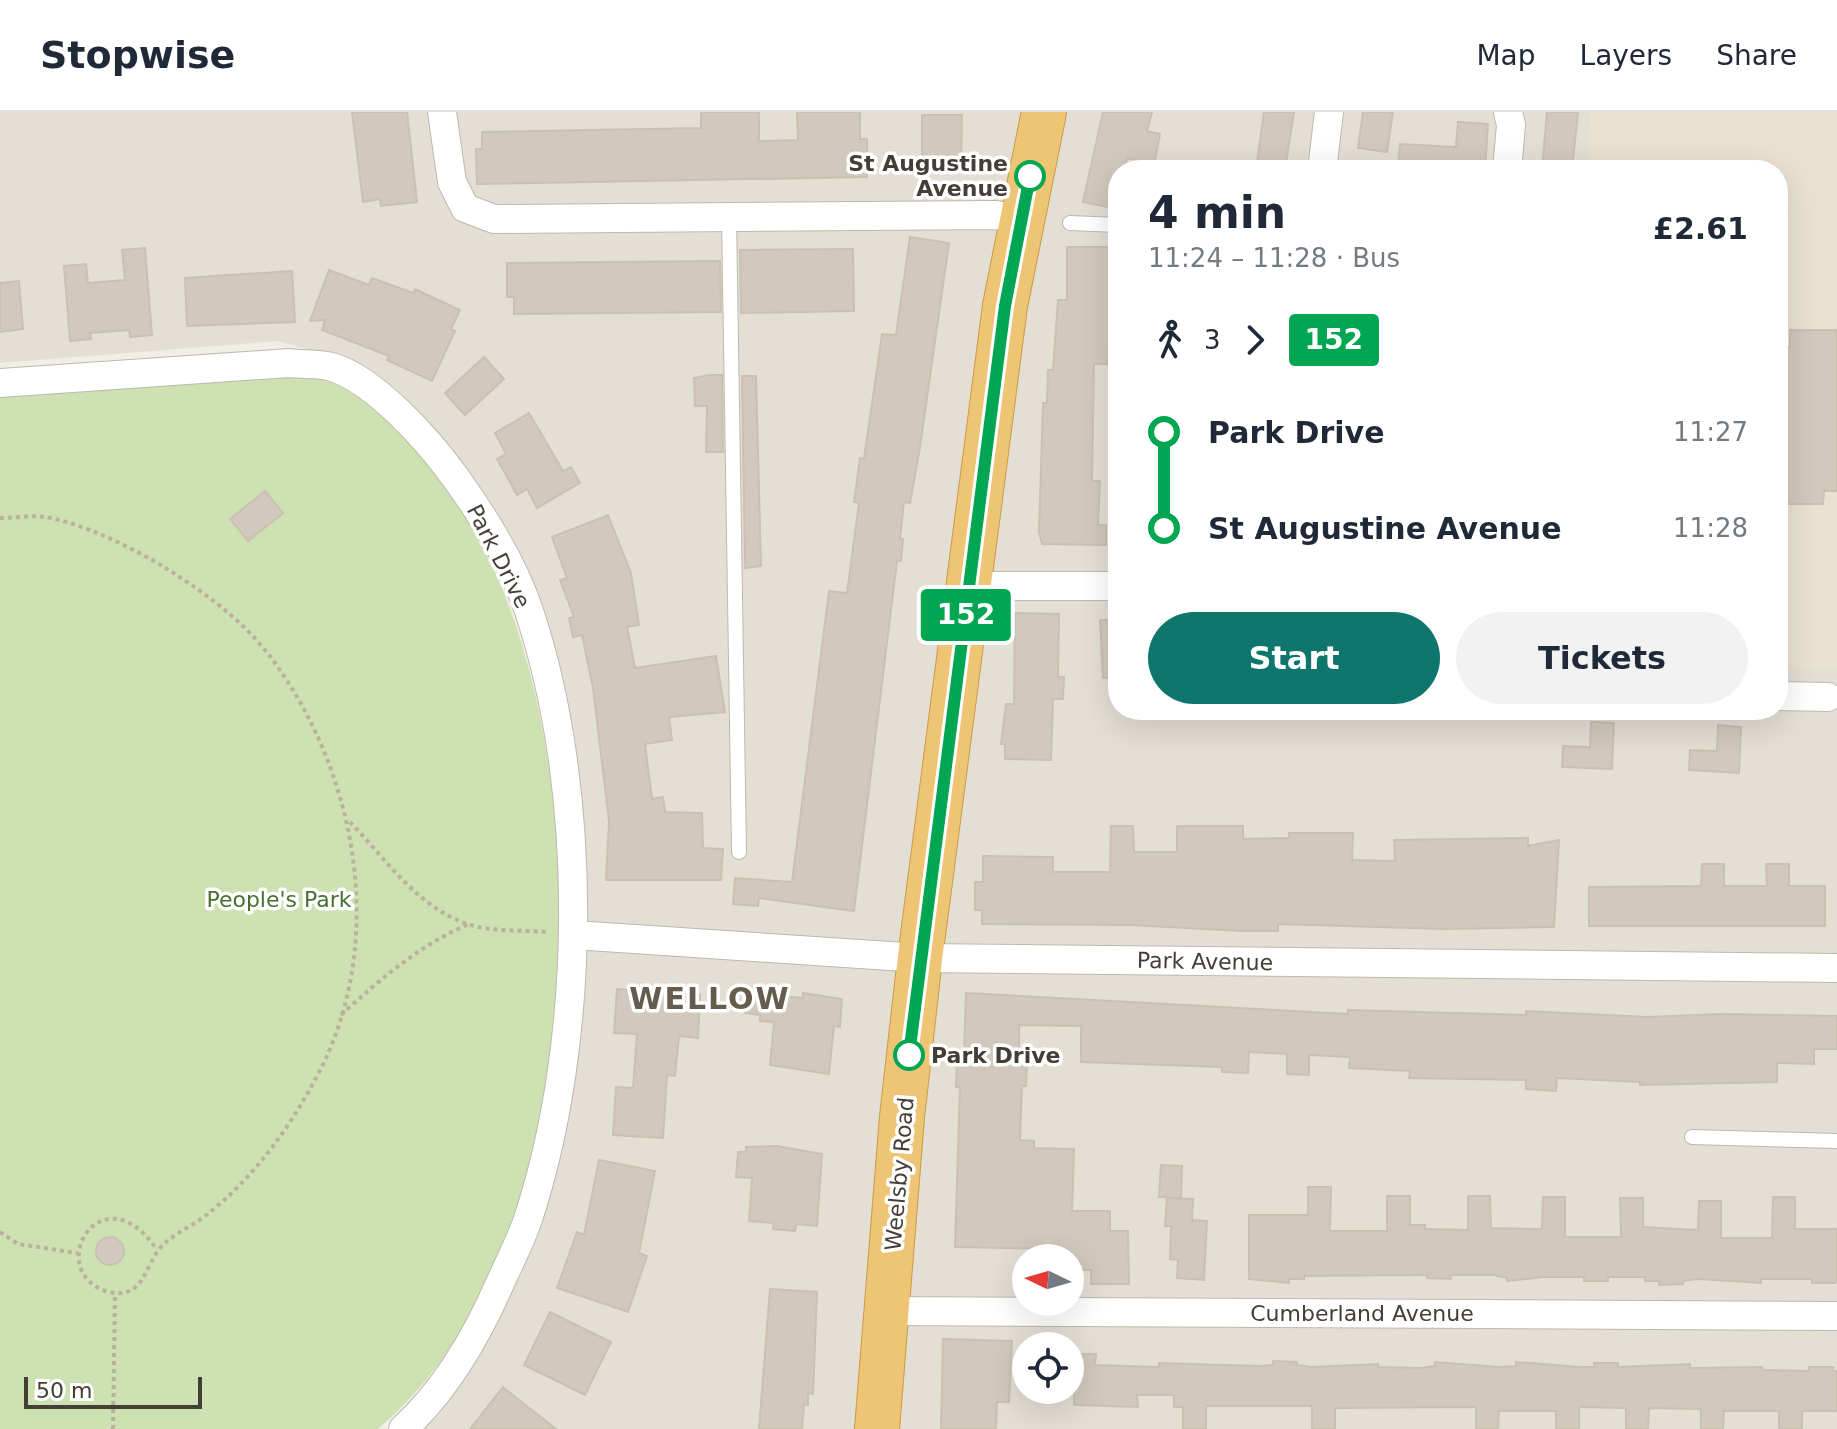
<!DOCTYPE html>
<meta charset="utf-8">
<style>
:root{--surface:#fff;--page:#f2f2f3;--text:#1f2937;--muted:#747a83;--line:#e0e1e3;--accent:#0f766e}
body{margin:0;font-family:"DejaVu Sans",sans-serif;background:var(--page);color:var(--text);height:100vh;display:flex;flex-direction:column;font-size:30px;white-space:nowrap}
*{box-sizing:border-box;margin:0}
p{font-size:26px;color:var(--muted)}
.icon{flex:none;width:44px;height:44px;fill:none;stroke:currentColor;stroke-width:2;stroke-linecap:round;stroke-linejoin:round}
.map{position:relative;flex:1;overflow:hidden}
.drawer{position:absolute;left:1108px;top:48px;width:680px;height:560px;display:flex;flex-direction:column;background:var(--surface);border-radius:32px;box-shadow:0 8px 32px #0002}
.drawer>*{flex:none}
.badge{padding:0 16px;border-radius:6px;font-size:28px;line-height:52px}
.needle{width:52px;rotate:275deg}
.controls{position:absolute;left:1012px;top:1132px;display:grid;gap:16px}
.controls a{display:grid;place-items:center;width:72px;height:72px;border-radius:50%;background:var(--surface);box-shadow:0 8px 32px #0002;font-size:40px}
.scale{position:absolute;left:24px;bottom:20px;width:178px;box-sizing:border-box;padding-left:8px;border:4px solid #433e36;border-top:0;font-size:22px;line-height:28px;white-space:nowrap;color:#433e36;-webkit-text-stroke:6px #fff;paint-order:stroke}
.map>.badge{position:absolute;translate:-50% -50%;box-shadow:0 0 0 4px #fff}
.legs{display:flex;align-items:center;gap:12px;height:88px;padding:0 40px;font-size:26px}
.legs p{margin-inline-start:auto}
.overview{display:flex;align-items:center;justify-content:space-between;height:136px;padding:0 40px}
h1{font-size:44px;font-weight:800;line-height:60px}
.button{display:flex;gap:16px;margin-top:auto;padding:16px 40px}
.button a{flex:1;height:92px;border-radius:48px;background:var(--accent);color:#fff;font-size:32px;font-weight:800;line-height:92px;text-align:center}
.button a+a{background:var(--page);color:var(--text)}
ul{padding:0 40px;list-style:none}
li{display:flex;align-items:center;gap:28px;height:96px;font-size:30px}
li i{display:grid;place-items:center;width:12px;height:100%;margin:0 10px;background:currentColor}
li i::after{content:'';width:20px;height:20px;margin:-10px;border:6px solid;border-radius:50%;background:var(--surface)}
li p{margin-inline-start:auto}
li:first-child i{background:linear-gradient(#0000 50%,currentColor 0)}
li:last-child i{background:linear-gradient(currentColor 50%,#0000 0)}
header{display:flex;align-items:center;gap:48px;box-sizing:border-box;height:112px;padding:0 40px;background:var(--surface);border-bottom:2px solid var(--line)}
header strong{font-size:38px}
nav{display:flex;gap:44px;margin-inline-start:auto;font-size:28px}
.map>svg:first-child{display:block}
.residential{fill:#e4dfd5;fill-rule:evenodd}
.education{fill:#e9e2d1}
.green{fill:#cde1b3}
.building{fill:#d1c9bd;stroke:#cbc1b1;stroke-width:2}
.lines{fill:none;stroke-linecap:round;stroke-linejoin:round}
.lane-casing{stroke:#beb8ad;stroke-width:16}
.street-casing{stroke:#beb8ad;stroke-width:30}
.highway-casing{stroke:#cc9a45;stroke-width:46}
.path{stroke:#bcb19d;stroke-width:4;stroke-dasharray:4 4;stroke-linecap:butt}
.lane{stroke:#fff;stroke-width:14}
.street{stroke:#fff;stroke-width:28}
.highway{stroke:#eec574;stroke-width:44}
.line-1-casing{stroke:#fff;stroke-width:18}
.line-1{stroke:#00a651;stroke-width:12}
.stop-1-dot{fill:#fff;stroke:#00a651;stroke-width:4}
.labels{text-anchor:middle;stroke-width:7;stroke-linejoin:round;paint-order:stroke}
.stop-label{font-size:22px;font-weight:bold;fill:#433e36;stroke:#fff;text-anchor:end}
.street-label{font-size:22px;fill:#433e36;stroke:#fff}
.park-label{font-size:22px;fill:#486e30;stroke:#fff}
.district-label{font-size:30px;font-weight:bold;letter-spacing:2px;fill:#655c4e;stroke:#fff}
</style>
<header>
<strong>Stopwise</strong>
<nav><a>Map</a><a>Layers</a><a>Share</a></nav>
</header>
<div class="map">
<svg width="1837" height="1317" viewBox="0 0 1837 1317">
<rect width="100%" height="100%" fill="#f1eee6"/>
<path class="residential" d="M0 0H1598L1596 58H1118V598H1778V515L1837 517V1317H420L476 1247 578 899 538 496 322 241 278 229 0 251ZM1026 1146H1070V1190H1026ZM1026 1234H1070V1278H1026Z"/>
<polygon class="education" points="1590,0 1837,0 1837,558 1778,558 1778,58 1587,58"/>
<path class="green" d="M301 259C358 277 383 301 422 344 592 532 592 954 486 1174 459 1229 425 1276 378 1317H0V278Z"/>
<g class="building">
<polygon points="352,0 407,0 417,90 381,94 380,87 363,90"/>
<polygon points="701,0 759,0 759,29 798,28 797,0 860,0 860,27 867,27 867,65 477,72 476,37 482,37 482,20 701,16"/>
<polygon points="1103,0 1152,0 1147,19 1160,22 1154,53 1127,46 1125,58 1118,58 1118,97 1083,90"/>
<polygon points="1264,0 1294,0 1285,58 1256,58"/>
<polygon points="1363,0 1393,0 1387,40 1358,36"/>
<polygon points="1547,0 1578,0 1572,58 1542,58"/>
<polygon points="922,3 962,3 961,55 922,55"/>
<polygon points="1458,10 1488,12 1485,58 1398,55 1400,32 1456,35"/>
<polygon points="910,125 949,131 920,335 910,391 904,390 900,427 903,427 901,449 897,449 854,799 759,786 758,794 733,792 735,766 792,770 829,479 847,481 859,391 854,390 860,346 864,347 882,222 896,223"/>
<polygon points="1067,135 1115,135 1118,182 1111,182 1108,252 1094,252 1092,369 1100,369 1098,413 1106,413 1106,433 1042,432 1039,420 1043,291 1047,291 1048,258 1053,258 1058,188 1067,188"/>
<polygon points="145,136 152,223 130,225 129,218 90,221 91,227 70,229 64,154 86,152 88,171 125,168 122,138"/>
<polygon points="853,137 854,199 741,201 740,138"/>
<polygon points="720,149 721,200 514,202 514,185 507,185 507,151"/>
<polygon points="329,158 369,173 372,166 413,181 415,177 460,198 451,217 455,219 432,269 387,248 389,244 322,218 325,208 310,209"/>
<polygon points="292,159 295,210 187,214 185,166"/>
<polygon points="19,169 23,217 0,220 0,171"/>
<polygon points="1790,218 1837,218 1837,379 1824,379 1823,392 1778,392 1778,235 1790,235"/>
<polygon points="484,245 504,267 465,303 445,281"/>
<polygon points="709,263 722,263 723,340 706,340 707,294 695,294 694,266"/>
<polygon points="742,264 756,264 761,454 745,456"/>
<polygon points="529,301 563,359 571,355 580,371 537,396 527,377 517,383 497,347 506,342 495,321"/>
<polygon points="265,379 283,401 248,429 230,407"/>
<polygon points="608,403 631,461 639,513 627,515 635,556 716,544 725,600 669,605 672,628 645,632 652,687 663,685 665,700 702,701 703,736 723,737 721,768 606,768 609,709 593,576 582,523 573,525 569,506 574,505 560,468 567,466 552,425"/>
<polygon points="1015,501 1059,502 1058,565 1064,565 1063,587 1053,587 1051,648 1005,647 1005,632 1001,632 1006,592 1014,592"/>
<polygon points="1100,508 1118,508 1118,565 1103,566"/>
<polygon points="1591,610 1614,611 1612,657 1562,655 1563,634 1590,635"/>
<polygon points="1718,613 1741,615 1739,661 1689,658 1690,638 1717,639"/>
<polygon points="1111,714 1133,714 1134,740 1177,740 1177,714 1243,714 1243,727 1289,726 1289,721 1353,721 1352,748 1395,749 1394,728 1528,726 1528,734 1559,728 1554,815 1445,817 1278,812 1278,819 1241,819 1131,813 982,812 982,798 975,798 975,770 983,770 983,744 1053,745 1053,760 1110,760"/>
<polygon points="1702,752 1724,752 1724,774 1767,774 1766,752 1789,752 1789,774 1825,774 1825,814 1589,814 1589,775 1701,774"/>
<polygon points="617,877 700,883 698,926 679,924 675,964 667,963 663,1026 613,1023 616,975 633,976 637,922 614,921"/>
<polygon points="746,881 803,886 803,881 842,887 840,915 834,914 829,962 770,953 774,910 760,909 760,903 745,901"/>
<polygon points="966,881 1348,902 1348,898 1526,903 1526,899 1647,905 1721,902 1837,904 1837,937 1814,937 1814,952 1777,951 1777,970 1640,973 1640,970 1557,966 1556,979 1526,977 1526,968 1409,966 1410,959 1349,956 1350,945 1309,943 1309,963 1287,962 1287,942 1249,940 1248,961 1222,960 1222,955 1081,950 1081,914 1019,913 1019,953 1027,954 1026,974 1022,974 1020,1028 1034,1029 1034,1036 1074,1037 1072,1099 1110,1099 1110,1119 1128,1119 1129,1172 1091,1172 1091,1158 1070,1158 1070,1146 1053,1146 1053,1137 955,1135 960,975 956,975 957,943 964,943"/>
<polygon points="777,1034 822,1042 817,1114 796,1112 795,1119 773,1117 774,1111 749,1109 752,1066 736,1065 738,1040 746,1040 746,1035"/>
<polygon points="599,1048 655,1059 639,1141 647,1144 628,1200 557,1176 577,1120 584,1123"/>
<polygon points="1161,1053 1182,1054 1181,1086 1159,1085"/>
<polygon points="1308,1075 1331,1075 1330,1119 1387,1119 1387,1084 1410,1084 1410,1113 1425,1113 1425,1117 1468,1118 1468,1084 1490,1084 1491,1116 1542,1117 1543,1085 1565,1085 1565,1125 1621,1125 1620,1086 1643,1086 1643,1115 1698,1118 1699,1089 1721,1089 1721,1126 1772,1126 1773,1085 1795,1085 1795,1117 1837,1117 1837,1168 1835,1171 1812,1171 1812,1167 1761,1167 1761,1171 1697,1167 1683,1169 1683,1172 1659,1173 1659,1169 1645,1169 1645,1165 1608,1165 1608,1169 1584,1169 1584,1165 1544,1165 1507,1169 1507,1166 1494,1163 1450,1163 1451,1167 1427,1166 1427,1163 1304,1164 1304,1167 1289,1167 1289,1171 1249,1167 1249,1103 1308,1103"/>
<polygon points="1167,1086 1193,1087 1192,1108 1207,1109 1204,1168 1177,1166 1178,1148 1170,1147 1171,1114 1165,1114"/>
<circle cx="110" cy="1139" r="14"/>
<polygon points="770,1177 817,1180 813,1282 808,1281 808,1293 804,1292 802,1317 759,1317"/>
<polygon points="550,1200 611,1230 585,1283 524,1253"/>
<polygon points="943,1227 1012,1229 1009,1290 997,1290 996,1317 941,1317"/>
<polygon points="1074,1242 1096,1242 1095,1253 1159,1255 1159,1251 1260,1254 1273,1253 1273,1249 1297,1250 1297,1253 1311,1255 1378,1252 1378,1255 1421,1256 1435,1254 1435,1250 1500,1255 1516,1254 1516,1250 1580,1255 1594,1255 1594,1251 1618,1251 1618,1255 1690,1252 1690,1256 1762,1255 1762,1258 1809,1259 1809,1255 1833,1255 1833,1259 1837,1259 1837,1299 1802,1299 1802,1317 1779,1317 1779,1299 1724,1299 1723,1317 1701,1317 1701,1297 1649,1296 1648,1317 1626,1317 1626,1296 1579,1295 1579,1317 1556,1317 1556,1299 1499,1299 1498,1317 1476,1317 1476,1295 1335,1296 1335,1317 1312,1317 1312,1294 1206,1294 1206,1317 1183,1317 1183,1295 1174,1295 1174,1283 1137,1283 1138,1295 1074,1293"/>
<polygon points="503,1275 519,1288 556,1317 470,1317"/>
</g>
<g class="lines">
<g class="lane-casing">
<g id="lane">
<polyline points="729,103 739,740"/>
<polyline points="1070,111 1118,113"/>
<polyline points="1692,1025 1837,1029"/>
</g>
</g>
<g class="street-casing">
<g id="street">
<polyline points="442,0 452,70 465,96 494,107 996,103 1020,107"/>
<polyline points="1322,58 1329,0"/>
<polyline points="1507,58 1511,13 1508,0"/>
<path d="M0 271 289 251C303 253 319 251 332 255 375 268 429 329 455 365 484 405 513 451 529 499 589 679 587 928 528 1107 521 1128 510 1149 501 1169 478 1222 446 1278 403 1317"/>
<polyline points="970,474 1118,474"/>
<polyline points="1778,584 1828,585"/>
<polyline points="574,823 920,846 1837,856"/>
<polyline points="888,1199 1837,1204"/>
</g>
</g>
<g class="highway-casing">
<polyline id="highway" points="877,1317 902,1005 920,846 1005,194 1044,0"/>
</g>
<g class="path">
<path d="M0 406C14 406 30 403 44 405 80 410 133 436 164 455 203 479 244 509 272 547 358 663 388 832 317 964 289 1017 253 1067 205 1104 192 1114 176 1121 164 1132 145 1148 146 1189 109 1180 41 1161 101 1055 157 1138"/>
<path d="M350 710C386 747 416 794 467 812 491 820 523 818 549 820"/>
<path d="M341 903C382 866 418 834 469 812"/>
<polyline points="0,1120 18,1132 77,1141"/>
<polyline points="113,1317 115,1181"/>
</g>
<use href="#lane" class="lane"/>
<use href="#street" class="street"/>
<use href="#highway" class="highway"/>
</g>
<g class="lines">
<g class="line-1-casing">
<polyline id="line-1" points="909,943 1005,194 1030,64"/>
</g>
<use href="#line-1" class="line-1"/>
</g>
<g class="stop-1-dot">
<circle cx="1030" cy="64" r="14"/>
<circle cx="909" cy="943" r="14"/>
</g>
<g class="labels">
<g class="stop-label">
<text x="1008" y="59">St Augustine<tspan x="1008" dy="25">Avenue</tspan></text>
<text x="931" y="951" text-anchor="start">Park Drive</text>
</g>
<g class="street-label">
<text transform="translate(499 444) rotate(63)" y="8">Park Drive</text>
<text transform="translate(1205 849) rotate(1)" y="8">Park Avenue</text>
<text transform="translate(899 1062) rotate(-85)" y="8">Weelsby Road</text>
<text x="1362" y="1209">Cumberland Avenue</text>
</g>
<g class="park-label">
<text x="279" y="795">People's Park</text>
</g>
<g class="district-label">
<text x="710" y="897">WELLOW</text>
</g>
</g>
</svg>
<div class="controls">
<a><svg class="needle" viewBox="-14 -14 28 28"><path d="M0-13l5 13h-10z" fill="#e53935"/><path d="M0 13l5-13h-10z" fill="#747a83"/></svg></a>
<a><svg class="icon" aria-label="locate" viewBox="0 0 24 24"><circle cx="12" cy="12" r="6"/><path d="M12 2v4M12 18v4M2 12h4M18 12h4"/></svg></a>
</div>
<div class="scale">50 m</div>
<b class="badge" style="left:966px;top:503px;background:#00a651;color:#fff">152</b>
<section class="drawer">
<div class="overview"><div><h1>4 min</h1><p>11:24 – 11:28 · Bus</p></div><b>£2.61</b></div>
<div class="legs"><svg class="icon" aria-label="walk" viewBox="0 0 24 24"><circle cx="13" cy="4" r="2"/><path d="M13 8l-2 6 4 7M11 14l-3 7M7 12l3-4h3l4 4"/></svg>3<svg class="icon" aria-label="forward" viewBox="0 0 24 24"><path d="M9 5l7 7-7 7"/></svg><b class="badge" style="background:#00a651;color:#fff">152</b></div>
<ul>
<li><i style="color:#00a651"></i><b>Park Drive</b><p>11:27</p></li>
<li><i style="color:#00a651"></i><b>St Augustine Avenue</b><p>11:28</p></li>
</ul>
<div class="button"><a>Start</a><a>Tickets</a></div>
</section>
</div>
